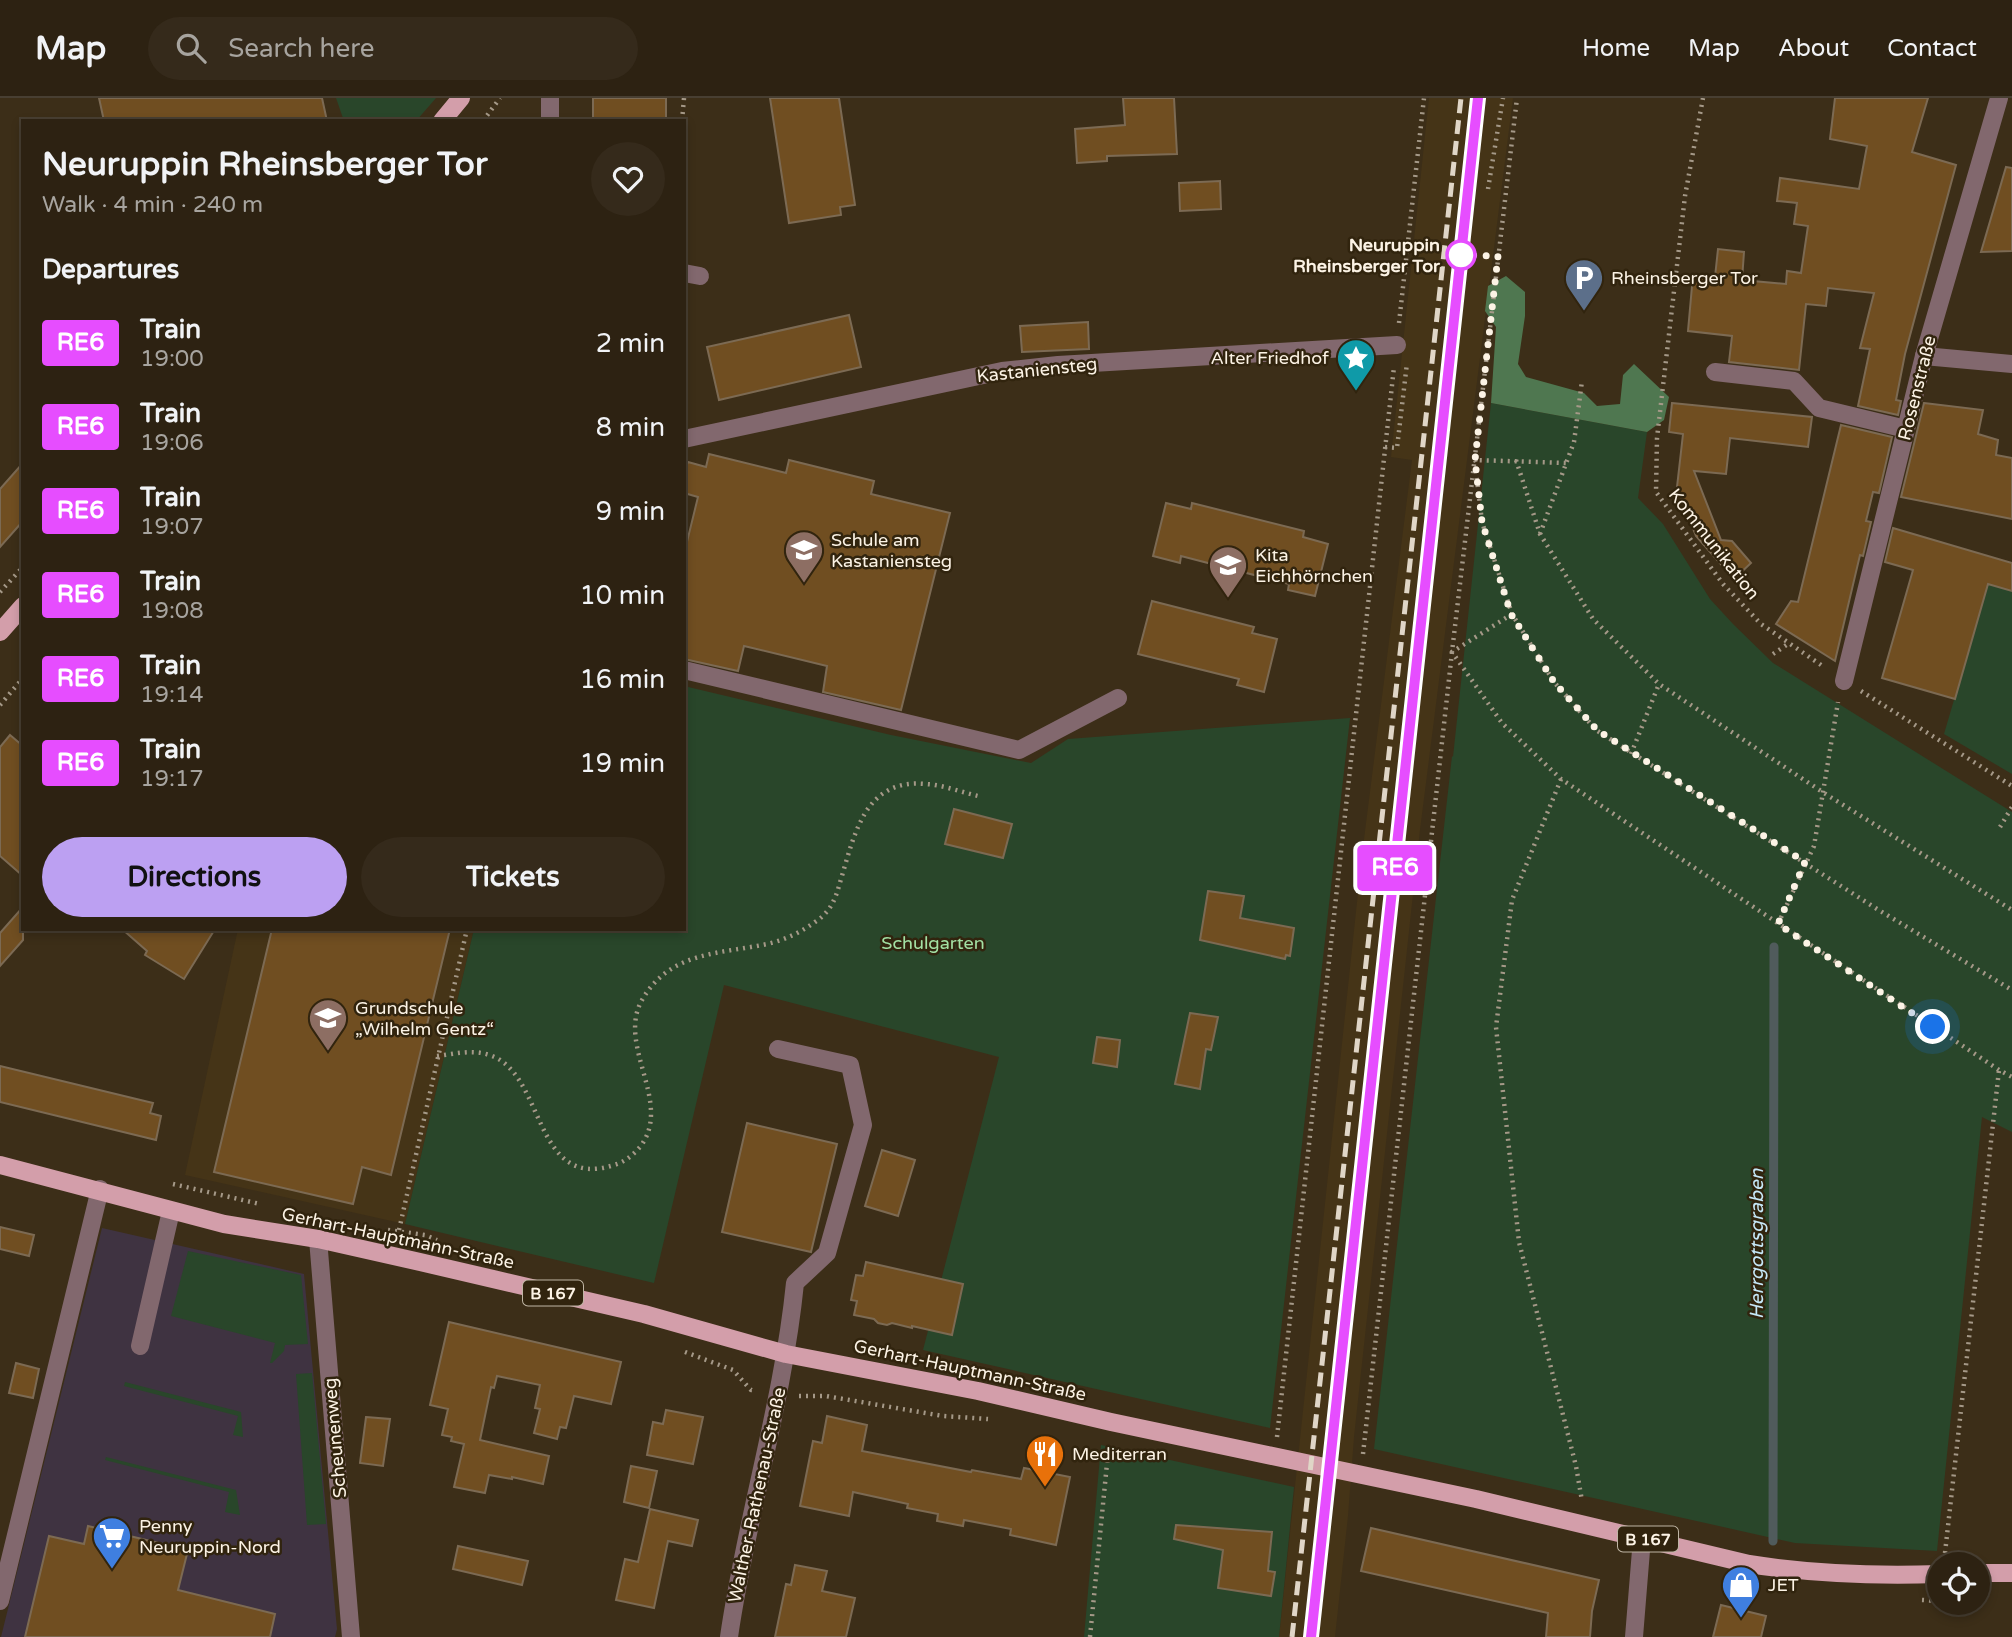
<!DOCTYPE html>
<meta charset="utf-8">
<style>
:root{--surface:#2d2212;--page:#352a1b;--text:#f1f3f6;--muted:#a7a49f;--line:#483f32;--accent:#bca0f2}
body{margin:0;font-family:"Varela Round",sans-serif;background:var(--page);color:var(--text);height:100vh;display:flex;flex-direction:column;font-size:26px;white-space:nowrap}
*{box-sizing:border-box;margin:0}
p{font-size:23px;color:var(--muted)}
.icon{flex:none;width:38px;height:38px;fill:none;stroke:currentColor;stroke-width:2;stroke-linecap:round;stroke-linejoin:round}
.map{position:relative;flex:1;overflow:hidden}
.drawer{position:absolute;left:21px;top:21px;width:665px;height:812px;display:flex;flex-direction:column;background:var(--surface);border-radius:0px;box-shadow:0 4px 10px #0003,0 0 0 2px var(--line)}
.drawer>*{flex:none}
.badge{padding:0 14px;border-radius:5px;font-size:24px;line-height:46px}
.controls{position:absolute;left:1927px;top:1454px;display:grid;gap:14px}
.controls a{display:grid;place-items:center;width:63px;height:63px;border-radius:50%;background:var(--surface);box-shadow:0 4px 10px #0003,0 0 0 2px var(--line);font-size:35px}
.you{position:absolute;width:35px;height:35px;margin:-18px;border:5px solid #fff;border-radius:50%;background:#1a73e8;box-shadow:0 0 0 10px #1a73e833}
.map>.badge{position:absolute;translate:-50% -50%;box-shadow:0 0 0 4px #fff}
h2{padding:0 21px;font-size:26px;line-height:63px}
.round{display:grid;place-items:center;flex:none;width:74px;height:74px;border-radius:37px;background:var(--page)}
.headline{display:flex;align-items:center;justify-content:space-between;height:119px;padding:0 21px}
h1{font-size:33px;font-weight:800;line-height:52px}
.button{display:flex;gap:14px;margin-top:auto;padding:14px 21px}
.button a{flex:1;height:80px;border-radius:42px;background:var(--accent);color:#111;font-size:28px;font-weight:800;line-height:80px;text-align:center}
.button a+a{background:var(--page);color:var(--text)}
ul{padding:0;list-style:none}
li{display:flex;align-items:center;gap:21px;height:84px;padding:0 21px}
li div{flex:1}
li b{display:block;font-size:26px}
li em{font-style:normal}
li .badge{min-width:77px;font-weight:700;text-align:center}
header{display:flex;align-items:center;gap:42px;box-sizing:border-box;height:98px;padding:0 35px;background:var(--surface);border-bottom:2px solid var(--line)}
header strong{font-size:33px}
nav{display:flex;gap:38px;margin-inline-start:auto;font-size:24px}
.search{width:490px;height:63px;background:var(--page);display:flex;align-items:center;gap:18px;box-sizing:border-box;padding:0 24px;border-radius:38px;color:var(--muted);font-size:26px}
.map>svg:first-child{display:block}
.commercial{fill:#3f3341}
.built{fill:#453417}
.green{fill:#29462a}
.forest{fill:#4f7750}
.lines{fill:none;stroke-linecap:round;stroke-linejoin:round}
.stream{stroke:#505b5c;stroke-width:9}
.building{fill:#704e21;stroke:#7c6a53;stroke-width:2}
.path{stroke:#a59988;stroke-width:4.5;stroke-dasharray:2 5;stroke-linecap:butt}
.minor{stroke:#82686e;stroke-width:18}
.major{stroke:#d39eaa;stroke-width:18}
.rail{stroke:#e0d6c7;stroke-width:5;stroke-dasharray:14 7;stroke-linecap:butt}
.line-casing{stroke:#fff;stroke-width:16}
.line{stroke:#e64dff;stroke-width:10}
.walk{stroke:#fcf3e5;stroke-width:7;stroke-dasharray:0 12.6}
.stop-dot{fill:#fff;stroke:#e64dff;stroke-width:3.5}
.labels{text-anchor:middle;stroke-width:5;stroke-linejoin:round;paint-order:stroke}
.shield{fill:#31240e;stroke:#bfb5a4;stroke-width:2}
.shield-label{font-size:16px;font-weight:bold;fill:#fcf3e5}
.stop-label{font-size:18px;font-weight:bold;fill:#fcf3e5;stroke:#31240e;text-anchor:end}
.poi-label{font-size:18px;fill:#fcf3e5;stroke:#31240e;text-anchor:start}
.street-label{font-size:18px;fill:#fcf3e5;stroke:#31240e}
.park-label{font-size:18px;fill:#a3e1a4;stroke:#31240e}
.water-label{font-size:19px;font-style:italic;fill:#c6e8f8;stroke:#31240e}
</style>
<header>
<strong>Map</strong>
<div class="search"><svg class="icon" aria-label="search" viewBox="0 0 24 24"><circle cx="10" cy="10" r="6"/><path d="M15 15l6 6"/></svg>Search here</div>
<nav><a>Home</a><a>Map</a><a>About</a><a>Contact</a></nav>
</header>
<div class="map">
<svg width="2012" height="1539" viewBox="0 0 2012 1539">
<rect width="100%" height="100%" fill="#3c2e18"/>
<polygon class="commercial" points="102,1130 304,1176 337,1531 335,1539 1,1539"/>
<g class="built">
<polygon points="1429,0 1513,0 1420,732 1354,1339 1348,1418 1335,1539 1279,1539 1362,757 1412,362 1391,359"/>
<polygon points="238,831 474,831 405,1126 185,1077"/>
</g>
<g class="green">
<polygon points="336,0 436,0 416,23 344,23"/>
<polygon points="1491,305 1647,334 1638,400 1663,426 1710,501 1733,526 1773,565 2012,714 2012,1034 1982,1019 1937,1453 1795,1445 1374,1351 1452,658 1453,659"/>
<polygon points="1988,486 2012,493 2012,676 1944,636"/>
<polygon points="684,588 891,637 1031,665 1068,641 1350,620 1270,1330 923,1252 999,959 724,887 654,1185 405,1126 474,831 684,831"/>
<polygon points="188,1153 301,1177 308,1246 285,1247 284,1253 272,1265 270,1265 275,1245 171,1218"/>
<polygon points="312,1275 326,1426 307,1427 296,1276"/>
<polygon points="125,1284 241,1314 243,1339 233,1337 238,1318 124,1288"/>
<polygon points="1101,1347 1294,1389 1279,1539 1084,1539"/>
<polygon points="106,1359 236,1392 240,1417 225,1414 229,1394 105,1362"/>
</g>
<polygon class="forest" points="1506,178 1525,194 1525,218 1518,266 1526,279 1584,295 1597,308 1620,306 1623,277 1634,266 1669,299 1664,322 1647,334 1491,305 1496,229 1485,213 1488,188"/>
<g class="lines">
<polyline class="stream" points="1773,1443 1774,849"/>
</g>
<g class="building">
<polygon points="99,0 322,0 327,23 104,23"/>
<rect x="593" y="0" width="73" height="23"/>
<polygon points="770,0 839,0 855,107 840,109 841,117 789,125"/>
<polygon points="1123,0 1174,0 1177,56 1107,58 1107,63 1077,65 1075,31 1125,27"/>
<polygon points="1835,0 1928,0 1912,54 1956,67 1905,256 1896,302 1901,303 1898,317 1858,308 1870,251 1860,250 1874,195 1828,190 1826,208 1806,206 1799,272 1729,264 1732,238 1688,233 1693,177 1715,179 1718,151 1744,154 1742,182 1786,186 1787,173 1801,175 1808,128 1794,126 1797,105 1777,103 1780,80 1859,91 1867,48 1830,41"/>
<polygon points="2006,69 2012,70 2012,153 1981,154"/>
<polygon points="1220,83 1221,111 1180,113 1179,85"/>
<polygon points="849,217 861,269 719,302 707,249"/>
<polygon points="1088,224 1089,251 1022,254 1020,228"/>
<polygon points="1672,305 1812,319 1808,349 1730,340 1726,376 1694,373 1721,442 1732,443 1751,465 1734,481 1696,438 1677,389 1683,336 1669,334"/>
<polygon points="1924,305 1983,312 1978,336 1998,342 1996,357 2012,360 2012,421 1901,399"/>
<polygon points="1841,327 1892,339 1879,395 1873,394 1866,423 1871,424 1863,458 1860,457 1835,563 1776,526 1791,503 1798,504"/>
<polygon points="709,356 786,375 789,362 874,383 871,396 950,415 901,612 823,594 827,568 744,548 738,573 684,561 684,456 698,399 684,395 684,375 688,364 706,369"/>
<polygon points="23,365 23,423 0,449 0,391"/>
<polygon points="1166,405 1191,411 1192,405 1304,433 1303,439 1328,446 1315,498 1288,492 1289,486 1181,458 1180,465 1153,458"/>
<polygon points="1893,430 2012,465 2012,493 1988,486 1955,601 1882,580 1913,472 1885,464"/>
<polygon points="1152,503 1254,529 1252,535 1277,541 1264,594 1237,587 1239,581 1138,556"/>
<polygon points="10,637 23,648 23,778 0,758 0,649"/>
<polygon points="954,711 1012,726 1003,760 945,746"/>
<polygon points="1208,793 1244,798 1240,820 1294,830 1290,858 1286,857 1285,861 1200,842"/>
<polygon points="23,809 23,842 0,868 0,835"/>
<polygon points="122,831 215,831 184,881 145,857 147,853"/>
<polygon points="272,831 450,831 391,1077 362,1069 353,1106 214,1074"/>
<polygon points="1190,915 1218,919 1211,952 1206,951 1200,991 1175,986"/>
<polygon points="1097,939 1120,942 1117,969 1093,965"/>
<polygon points="0,968 153,1005 150,1015 161,1018 156,1042 0,1004"/>
<polygon points="747,1025 837,1046 811,1154 722,1134"/>
<polygon points="882,1052 915,1062 898,1118 865,1108"/>
<polygon points="0,1129 34,1137 29,1158 0,1151"/>
<polygon points="866,1164 963,1186 952,1237 912,1228 912,1230 892,1225 887,1227 878,1225 874,1221 854,1217 857,1203 851,1202 856,1177 863,1178"/>
<polygon points="449,1224 621,1264 611,1306 574,1298 566,1330 560,1329 557,1341 534,1335 540,1311 535,1310 540,1287 497,1278 494,1290 491,1289 480,1342 549,1358 543,1386 512,1379 512,1381 489,1377 485,1395 454,1389 464,1346 451,1343 452,1339 442,1337 448,1311 430,1307"/>
<polygon points="16,1265 39,1271 33,1300 9,1295"/>
<polygon points="666,1312 703,1319 693,1366 647,1357 653,1324 663,1326"/>
<polygon points="827,1318 867,1327 862,1353 971,1374 972,1372 1021,1381 1024,1370 1070,1379 1056,1447 1010,1437 1011,1431 964,1422 963,1428 937,1423 938,1416 907,1410 908,1406 853,1394 849,1418 800,1408 813,1343 822,1345"/>
<polygon points="366,1319 390,1321 383,1368 360,1365"/>
<polygon points="631,1368 657,1373 649,1410 624,1404"/>
<polygon points="650,1411 698,1422 692,1448 668,1443 654,1510 616,1502 625,1461 638,1464"/>
<polygon points="1176,1427 1272,1434 1268,1473 1275,1474 1271,1498 1218,1490 1223,1452 1174,1441"/>
<polygon points="88,1428 188,1452 178,1492 275,1516 270,1539 25,1539 49,1438 84,1446"/>
<polygon points="1371,1430 1599,1482 1592,1513 1590,1539 1546,1539 1548,1515 1361,1473"/>
<polygon points="458,1448 528,1463 522,1487 453,1471"/>
<polygon points="795,1467 827,1473 822,1493 855,1500 846,1539 775,1539 786,1486 791,1487"/>
<polygon points="1721,1507 1766,1518 1761,1539 1713,1539"/>
</g>
<g class="lines">
<g class="path">
<polyline points="1703,0 1685,98 1657,340 1656,394 1723,486 1761,526 1824,569"/>
<polyline points="483,23 500,0"/>
<polyline points="682,23 684,0"/>
<polyline points="1488,91 1503,0"/>
<polyline points="1399,225 1424,0"/>
<polyline points="1385,349 1397,350 1407,265"/>
<polyline points="1516,362 1540,436 1593,521 1659,586 1824,695 2012,812"/>
<polyline points="1476,364 1475,362 1567,365"/>
<polyline points="1476,373 1482,424 1512,516 1554,584 1596,632 1877,811 2012,892"/>
<polyline points="1540,436 1574,344 1582,283"/>
<polyline points="0,494 23,469"/>
<polyline points="1512,516 1452,554 1502,625 1561,681 1999,972 2012,979"/>
<polyline points="1773,556 1788,546"/>
<polyline points="1861,593 2012,688"/>
<polyline points="0,607 23,580"/>
<polyline points="1631,656 1659,586"/>
<polyline points="1561,681 1512,802 1496,929 1519,1144 1576,1368 1582,1403"/>
<polyline points="2000,729 2012,709"/>
<polyline points="1778,826 1814,748 1838,604"/>
<path d="M437 958C455 956 472 951 489 957 546 974 532 1094 614 1067 625 1064 633 1057 640 1049 674 1005 616 948 642 902 670 853 720 856 767 846 785 842 801 834 815 824 832 813 836 799 841 781 855 735 865 680 926 686 943 687 961 694 978 698"/>
<polyline points="173,1086 260,1106"/>
<polyline points="388,1132 425,1137 437,1142"/>
<polyline points="399,1132 467,831"/>
<polyline points="685,1254 733,1272 751,1292 756,1292"/>
<polyline points="799,1298 826,1298 943,1318 988,1321"/>
<polyline points="1277,1339 1394,269"/>
<polyline points="1363,1356 1452,554 1517,0"/>
<polyline points="1945,1455 1999,972"/>
<polyline points="1922,1502 1939,1503"/>
<polyline points="1090,1539 1109,1345"/>
</g>
<g class="minor">
<polyline points="550,0 550,23"/>
<polyline points="684,175 700,178"/>
<polyline points="1924,258 2012,266"/>
<polyline points="1715,274 1794,283 1819,310 1906,331"/>
<polyline points="684,341 1002,273 1058,267 1397,247"/>
<polyline points="684,572 1019,652 1118,600"/>
<polyline points="1844,583 1924,258 1999,0"/>
<polyline points="318,1141 351,1539"/>
<polyline points="140,1248 171,1113"/>
<polyline points="0,1503 100,1091"/>
<path d="M729 1539C746 1420 783 1305 795 1185L827 1155 863 1027 850 967 778 951"/>
<polyline points="1634,1539 1642,1440"/>
</g>
<g class="major">
<polyline points="442,23 461,0"/>
<polyline points="0,534 23,508"/>
<path d="M0 1067 224 1126 318 1141 420 1164 644 1216 786 1256 978 1293 1111 1324 1476 1401 1749 1466C1812 1476 1875 1478 1939 1476"/>
<polyline points="1978,1475 2012,1475"/>
</g>
<g class="rail">
<polyline points="1292,1539 1461,0"/>
<polyline points="1311,1539 1478,0"/>
</g>
</g>
<g class="lines">
<g class="line-casing">
<polyline id="line" points="1311,1539 1478,0"/>
</g>
<use href="#line" class="line"/>
<polyline class="walk" points="1461,157 1498,158 1475,362 1482,424 1511,516 1554,584 1597,632 1805,764 1778,826 1933,929"/>
</g>
<defs>
<g id="parking-pin" transform="scale(2.0125)"><path d="M0 17L-7.5 6A9.5 9.5 0 1 1 7.5 6Z" fill="#5c6f8a" stroke="#31240e"/><path d="M-3.5-5.5H1a3.5 3.5 0 0 1 0 7H-1V5.5H-3.5ZM-1-3.4V-.6H.8a1.4 1.4 0 0 0 0-2.8Z" fill="#fff"/></g>
<g id="sight-pin" transform="scale(2.0125)"><path d="M0 17L-7.5 6A9.5 9.5 0 1 1 7.5 6Z" fill="#0f9aa8" stroke="#31240e"/><path d="M0-6L1.8-2.2L6-1.7L2.9 1.2L3.7 5.4L0 3.3L-3.7 5.4L-2.9 1.2L-6-1.7L-1.8-2.2Z" fill="#fff"/></g>
<g id="school-pin" transform="scale(2.0125)"><path d="M0 17L-7.5 6A9.5 9.5 0 1 1 7.5 6Z" fill="#8d6e63" stroke="#31240e"/><path d="M0-5L7-2L0 1L-7-2ZM-4 1L0 2.5L4 1V4Q0 6-4 4Z" fill="#fff"/></g>
<g id="restaurant-pin" transform="scale(2.0125)"><path d="M0 17L-7.5 6A9.5 9.5 0 1 1 7.5 6Z" fill="#e8710a" stroke="#31240e"/><path d="M-5-6h1v4h1v-4h1v4h1v-4h1v5L-1.5 .5V6h-2V.5L-5-1ZM5-6V6H3V1.5H1.5Q1.5-4 5-6Z" fill="#fff"/></g>
<g id="supermarket-pin" transform="scale(2.0125)"><path d="M0 17L-7.5 6A9.5 9.5 0 1 1 7.5 6Z" fill="#3f7fe0" stroke="#31240e"/><path d="M-6-5.5h2.5l.6 2H6L4.5 2H-2.5L-4.4-4H-6ZM-1.5 3.2a1.3 1.3 0 1 0 .1 0ZM3 3.2a1.3 1.3 0 1 0 .1 0Z" fill="#fff"/></g>
<g id="shop-pin" transform="scale(2.0125)"><path d="M0 17L-7.5 6A9.5 9.5 0 1 1 7.5 6Z" fill="#3f7fe0" stroke="#31240e"/><path d="M-5-2.5h2.3a2.7 3.5 0 0 1 5.4 0H5L5.5 6h-11ZM-1.5-2.5h3a1.5 2.3 0 0 0-3 0Z" fill="#fff"/></g>
</defs>
<g fill-rule="evenodd">
<use href="#parking-pin" x="1584" y="180"/>
<use href="#sight-pin" x="1356" y="260"/>
<use href="#school-pin" x="804" y="452"/>
<use href="#school-pin" x="1228" y="467"/>
<use href="#school-pin" x="328" y="920"/>
<use href="#restaurant-pin" x="1045" y="1356"/>
<use href="#supermarket-pin" x="112" y="1438"/>
<use href="#shop-pin" x="1741" y="1487"/>
</g>
<circle class="stop-dot" cx="1461" cy="157" r="14"/>
<g class="labels">
<g class="shield">
<rect x="523" y="1182.5" width="60" height="25" rx="5"/>
<rect x="1618" y="1428.5" width="60" height="25" rx="5"/>
</g>
<g class="shield-label">
<text x="553" y="1201">B 167</text>
<text x="1648" y="1447">B 167</text>
</g>
<g class="stop-label">
<text x="1440" y="153">Neuruppin<tspan x="1440" dy="21">Rheinsberger Tor</tspan></text>
</g>
<g class="poi-label">
<text x="1611" y="186">Rheinsberger Tor</text>
<text x="1329" y="266" text-anchor="end">Alter Friedhof</text>
<text x="831" y="448">Schule am<tspan x="831" dy="21">Kastaniensteg</tspan></text>
<text x="1255" y="463">Kita<tspan x="1255" dy="21">Eichhörnchen</tspan></text>
<text x="355" y="916">Grundschule<tspan x="355" dy="21">„Wilhelm Gentz“</tspan></text>
<text x="1072" y="1362">Mediterran</text>
<text x="139" y="1434">Penny<tspan x="139" dy="21">Neuruppin-Nord</tspan></text>
<text x="1768" y="1493">JET</text>
</g>
<g class="street-label">
<text transform="translate(1037 272) rotate(-6)" y="6">Kastaniensteg</text>
<text transform="translate(1917 290) rotate(-76)" y="6">Rosenstraße</text>
<text transform="translate(1714 446) rotate(52)" y="6">Kommunikation</text>
<text transform="translate(398 1140) rotate(12)" y="6">Gerhart-Hauptmann-Straße</text>
<text transform="translate(970 1272) rotate(12)" y="6">Gerhart-Hauptmann-Straße</text>
<text transform="translate(335 1340) rotate(-95)" y="6">Scheunenweg</text>
<text transform="translate(757 1397) rotate(-78)" y="6">Walther-Rathenau-Straße</text>
</g>
<g class="park-label">
<text x="933" y="851">Schulgarten</text>
</g>
<g class="water-label">
<text transform="translate(1756 1146) rotate(-90)" y="7">Herrgottsgraben</text>
</g>
</g>
</svg>
<div class="controls">
<a><svg class="icon" aria-label="locate" viewBox="0 0 24 24"><circle cx="12" cy="12" r="6"/><path d="M12 2v4M12 18v4M2 12h4M18 12h4"/></svg></a>
</div>
<div class="you" style="left:1933px;top:929px"></div>
<b class="badge" style="left:1395px;top:770px;background:#e64dff;color:#fff">RE6</b>
<section class="drawer">
<div class="headline"><div><h1>Neuruppin Rheinsberger Tor</h1><p>Walk · 4 min · 240 m</p></div><a class="round"><svg class="icon" aria-label="heart" viewBox="0 0 24 24"><path d="M12 20l-8-8c-3-5 5-10 8-4 3-6 11-1 8 4z"/></svg></a></div>
<h2>Departures</h2>
<ul>
<li><span class="badge" style="background:#e64dff;color:#fff">RE6</span><div><b>Train</b><p>19:00</p></div><em>2 min</em></li>
<li><span class="badge" style="background:#e64dff;color:#fff">RE6</span><div><b>Train</b><p>19:06</p></div><em>8 min</em></li>
<li><span class="badge" style="background:#e64dff;color:#fff">RE6</span><div><b>Train</b><p>19:07</p></div><em>9 min</em></li>
<li><span class="badge" style="background:#e64dff;color:#fff">RE6</span><div><b>Train</b><p>19:08</p></div><em>10 min</em></li>
<li><span class="badge" style="background:#e64dff;color:#fff">RE6</span><div><b>Train</b><p>19:14</p></div><em>16 min</em></li>
<li><span class="badge" style="background:#e64dff;color:#fff">RE6</span><div><b>Train</b><p>19:17</p></div><em>19 min</em></li>
</ul>
<div class="button"><a>Directions</a><a>Tickets</a></div>
</section>
</div>
